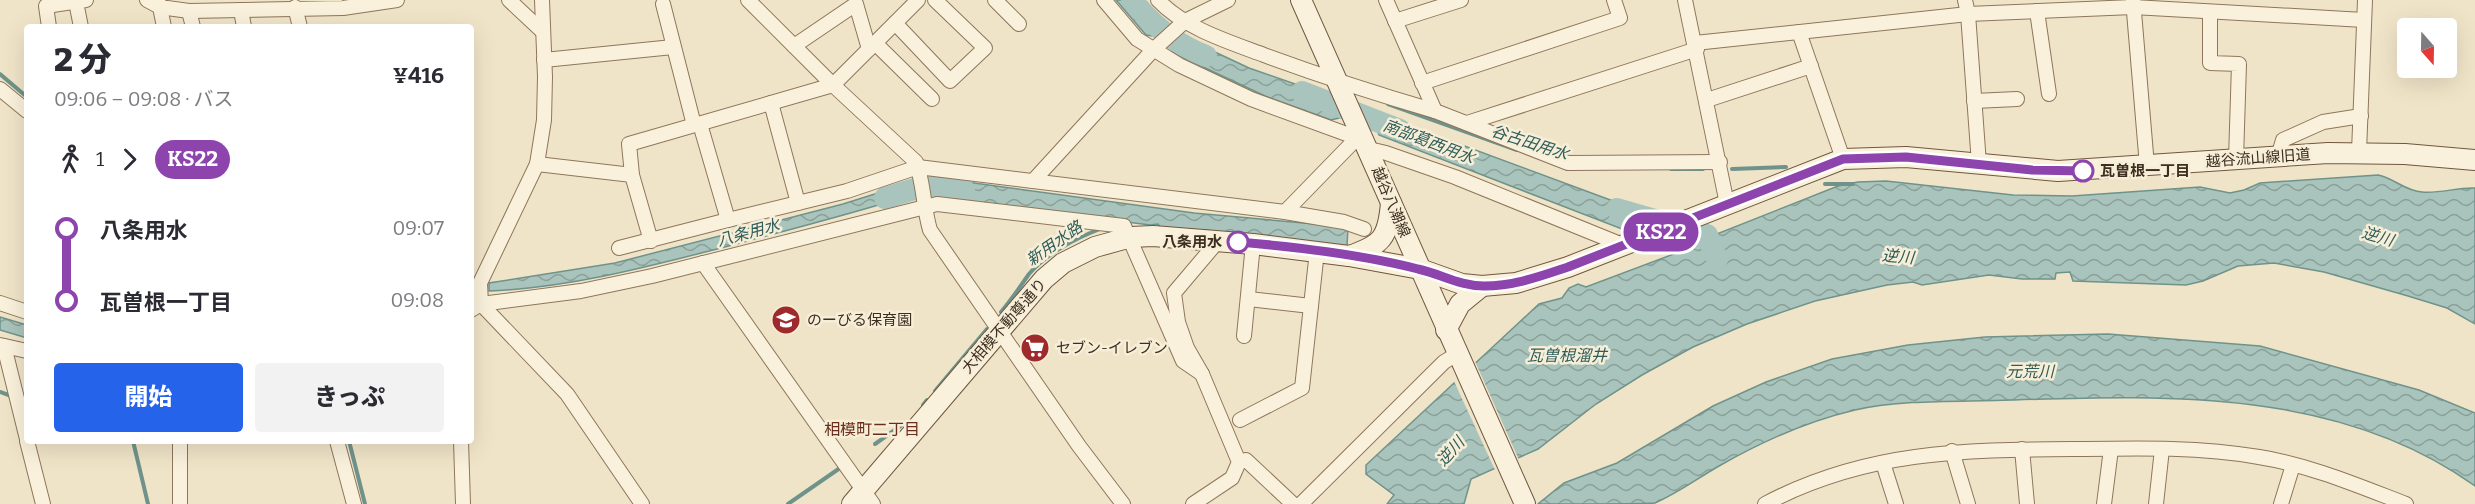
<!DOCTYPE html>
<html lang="ja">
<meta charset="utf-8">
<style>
:root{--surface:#fff;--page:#f2f2f3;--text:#2b2b33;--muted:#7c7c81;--accent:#2563eb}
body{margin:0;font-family:Bitter,"Noto Sans JP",serif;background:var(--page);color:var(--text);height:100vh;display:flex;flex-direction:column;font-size:22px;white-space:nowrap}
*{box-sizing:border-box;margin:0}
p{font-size:20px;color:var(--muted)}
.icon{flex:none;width:33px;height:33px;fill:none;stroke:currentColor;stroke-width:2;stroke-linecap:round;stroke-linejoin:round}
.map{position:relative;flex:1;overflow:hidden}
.panel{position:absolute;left:24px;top:24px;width:450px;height:420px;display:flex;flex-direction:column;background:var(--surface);border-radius:6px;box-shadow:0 6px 24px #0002}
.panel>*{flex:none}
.badge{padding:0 12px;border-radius:20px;font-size:21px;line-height:39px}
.needle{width:39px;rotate:160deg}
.tools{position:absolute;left:2397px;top:18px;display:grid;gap:12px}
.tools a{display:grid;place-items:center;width:60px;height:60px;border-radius:6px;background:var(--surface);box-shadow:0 6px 24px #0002;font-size:30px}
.map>.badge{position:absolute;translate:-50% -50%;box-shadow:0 0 0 3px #fff}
.legs{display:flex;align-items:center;gap:9px;height:66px;padding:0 30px;font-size:20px}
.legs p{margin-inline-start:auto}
.head{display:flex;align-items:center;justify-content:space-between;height:102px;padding:0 30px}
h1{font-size:33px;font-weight:800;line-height:45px}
.action{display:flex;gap:12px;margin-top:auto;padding:12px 30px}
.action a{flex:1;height:69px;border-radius:6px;background:var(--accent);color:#fff;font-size:24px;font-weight:800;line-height:69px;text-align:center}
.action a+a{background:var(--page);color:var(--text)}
ul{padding:0 30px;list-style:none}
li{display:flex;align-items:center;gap:21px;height:72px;font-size:22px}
li i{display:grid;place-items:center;width:9px;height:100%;margin:0 8px;background:currentColor}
li i::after{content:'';width:15px;height:15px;margin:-8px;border:4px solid;border-radius:50%;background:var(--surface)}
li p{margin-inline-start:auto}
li:first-child i{background:linear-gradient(#0000 50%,currentColor 0)}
li:last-child i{background:linear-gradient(currentColor 50%,#0000 0)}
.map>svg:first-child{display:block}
.water{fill:url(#water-waves);stroke:#6f938a;stroke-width:1.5}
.pier{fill:#f0e4c8}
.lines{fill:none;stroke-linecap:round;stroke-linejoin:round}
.stream{stroke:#6f938a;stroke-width:4}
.river{stroke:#a9c4bc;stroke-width:22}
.street-casing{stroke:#8d765c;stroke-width:16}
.secondary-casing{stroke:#6f573f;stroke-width:22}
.street{stroke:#faf1dc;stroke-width:14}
.secondary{stroke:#faf1dc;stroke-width:20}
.line-1-casing{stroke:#fff;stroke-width:14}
.line-1{stroke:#8e44ad;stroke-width:9}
.stop-1-dot{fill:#fff;stroke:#8e44ad;stroke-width:3}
.labels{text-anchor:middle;stroke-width:5;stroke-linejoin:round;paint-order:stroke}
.street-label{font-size:15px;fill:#3d2e20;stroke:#f7eed8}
.stop-label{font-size:15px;font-weight:bold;fill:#3d2e20;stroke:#f7eed8;text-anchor:start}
.poi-label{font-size:15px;fill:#3d2e20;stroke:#f7eed8;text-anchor:start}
.water-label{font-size:16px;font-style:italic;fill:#2f5d5a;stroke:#f7eed8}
.neighbourhood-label{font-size:16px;fill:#6b2e1e;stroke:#f7eed8}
</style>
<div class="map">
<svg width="2475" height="504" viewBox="0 0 2475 504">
<defs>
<pattern id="water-waves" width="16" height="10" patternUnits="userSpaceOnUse" patternTransform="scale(1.5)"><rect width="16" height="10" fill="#a9c4bc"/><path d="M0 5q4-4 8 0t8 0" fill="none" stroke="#8ba098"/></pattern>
</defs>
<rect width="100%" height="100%" fill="#f0e4c8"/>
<g class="water">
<polygon points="1116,0 1140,0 1148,10 1166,23 1152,36 1146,35"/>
<polygon points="1185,38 1249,68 1327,95 1339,118 1331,120 1265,96 1171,52"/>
<polygon points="1370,111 1640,211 1648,219 1644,225 1622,229 1379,135"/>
<path d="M2378 175C2394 178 2405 191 2422 192 2439 194 2458 187 2475 188V324L2447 308 2408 296 2324 272 2274 263 2238 266 2203 281 2186 285 2073 281 2070 272 2056 273 2055 279H2022L1989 275 1922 285 1913 282 1887 285 1815 301 1747 324 1693 347 1642 375 1596 404 1538 449 1471 479 1464 504H1387L1394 495 1366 474V465L1539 304 1562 298 1569 288 1578 284 1586 287 1695 246 1701 236 1709 232 1717 234 1838 186 1858 182 1886 181 2013 195 2072 196 2200 187 2230 193 2244 190 2260 183Z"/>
<polygon points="952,180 1194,213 1348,227 1347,246 1161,228 1158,224 1150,225 936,198 933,188 935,181"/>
<path d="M913 182 915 194C848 215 781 232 713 250 639 269 565 288 489 291V283L615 263 843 204Z"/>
<polygon points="0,317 27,325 27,338 0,330"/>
<path d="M2108 334 2260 346 2419 390 2475 413V486C2341 389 2169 395 2012 400 1961 402 1905 399 1855 410 1808 421 1761 442 1719 466 1698 478 1678 493 1655 503 1642 504 1559 504 1538 504L1564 483 1617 463 1713 406 1766 382 1832 359 1908 345 1985 337Z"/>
</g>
<polygon class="pier" points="1474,359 1519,460 1495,470 1453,379"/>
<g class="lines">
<g class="stream">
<polyline points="0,74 27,97"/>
<polyline points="1388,104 1517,150"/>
<polyline points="1671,169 1703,169"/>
<polyline points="1732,169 1786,167"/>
<polyline points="1825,184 1853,184"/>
<path d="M1001 312C1011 300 1020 287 1029 274 1046 254 1076 238 1100 229L1101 226"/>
<polyline points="935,391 987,329"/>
<polyline points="0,392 14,397"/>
<polyline points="923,405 927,400"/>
<polyline points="133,441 148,504"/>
<polyline points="349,441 365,504"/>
<polyline points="875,444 906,422"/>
<polyline points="788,504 840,468"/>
</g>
<g class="river">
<path d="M1132 0C1151 24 1177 45 1206 56"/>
<polyline points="1302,92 1400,130"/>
<polyline points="885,198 928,185 964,190"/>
<polyline points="1617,209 1707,235 1717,259"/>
</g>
<g class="street-casing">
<g id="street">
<polyline points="147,0 160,7 164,27"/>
<polyline points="158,0 160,7 189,11 343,8 397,0"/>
<polyline points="509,0 542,31"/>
<polyline points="542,0 545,77 544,120 537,164 480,283 481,304 567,394 642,504"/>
<path d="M748 0 833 85 916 162C924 184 923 206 930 230L1079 446 1123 504"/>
<polyline points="995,0 1019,24"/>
<polyline points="1104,0 1137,39 1179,65 1251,99 1363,140"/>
<path d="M1158 0C1184 28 1229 42 1264 55 1321 76 1377 94 1435 111"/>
<polyline points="1386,0 1435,111 1568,163 1720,162"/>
<polyline points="1685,0 1727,204"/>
<polyline points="1965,0 1968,14 1979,164"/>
<polyline points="2133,0 2147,166"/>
<polyline points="76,2 81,27"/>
<polyline points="663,4 694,125"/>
<polyline points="295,7 300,27"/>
<polyline points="241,10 244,27"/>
<polyline points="189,11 193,27"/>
<polyline points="2037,11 2049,94"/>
<polyline points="2210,12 2210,63 2239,64 2236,159"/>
<polyline points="1395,21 1461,0"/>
<polyline points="895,23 950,81 985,48 935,0"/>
<polyline points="49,27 46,6 86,0"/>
<polyline points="1799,32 1843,159"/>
<polyline points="875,43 932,99"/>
<polyline points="1695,43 1968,14 2133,7 2364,20"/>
<polyline points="794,46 856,4 869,49"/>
<polyline points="544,60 673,47"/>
<polyline points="1422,83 1620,18 1614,0"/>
<polyline points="0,89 27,111"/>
<polyline points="1707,100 1811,66"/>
<polyline points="1974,101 2017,99"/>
<polyline points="771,103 798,203"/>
<polyline points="1467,123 1697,49"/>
<polyline points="700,124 728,220 847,191 918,167 1285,212 1357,138"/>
<polyline points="1369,149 1386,153 1455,177 1625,246"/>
<polyline points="2359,152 2365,0"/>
<polyline points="2278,157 2283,140 2323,122 2361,116"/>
<polyline points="537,164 632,175"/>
<polyline points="1033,181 1153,50 1185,21 1228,0"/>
<polyline points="1285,212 1344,222 1364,229"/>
<polyline points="651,241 632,175 629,144 833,85 918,0"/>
<polyline points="619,248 728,220"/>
<polyline points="703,263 873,504"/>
<polyline points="1249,299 1311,306"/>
<polyline points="0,303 27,312"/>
<polyline points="471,310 481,304 581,291 652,276 937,204 1124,226 1183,361 1202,374"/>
<polyline points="1244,336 1253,244"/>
<polyline points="0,345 27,351"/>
<polyline points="4,346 27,439"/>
<polyline points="1240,420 1302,388 1317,251"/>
<polyline points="27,441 43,504"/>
<polyline points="180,441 180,504"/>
<polyline points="337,441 354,504"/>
<polyline points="461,441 463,504"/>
<polyline points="2022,449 2027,504"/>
<polyline points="1952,451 1968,504"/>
<polyline points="1239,462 1246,460 1293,504"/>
<polyline points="1883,463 1896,504"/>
<polyline points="1193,504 1232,478 1239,462 1202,374 1187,348 1178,322 1174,293 1218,241"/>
<polyline points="1301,504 1444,362 1457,354"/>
<path d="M1765 504C1869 449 1969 450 2083 449 2142 448 2201 447 2259 457 2310 465 2359 486 2406 504"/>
<polyline points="2104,504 2111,449"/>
<polyline points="2156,504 2162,449"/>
<polyline points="2281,504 2293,465"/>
</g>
</g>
<g class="secondary-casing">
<g id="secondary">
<polyline points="1301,0 1525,504"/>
<path d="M1349 256C1382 245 1388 238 1391 203"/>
<polyline points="1446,330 1460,304 1482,286"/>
<polyline points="852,504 1044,279 1063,263 1095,247 1131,237 1153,236 1253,244 1349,256 1420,269 1462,284 1482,286 1516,283 1568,267 1843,159 1906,157 2058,171 2328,153 2405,154 2475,160"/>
</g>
</g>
<use href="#street" class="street"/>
<use href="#secondary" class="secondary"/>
</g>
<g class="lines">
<g class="line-1-casing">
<path id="line-1" d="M1238 242C1298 247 1360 254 1418 269 1441 274 1460 286 1484 286 1514 286 1541 276 1568 267L1843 159 1906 157 2032 170 2083 171"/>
</g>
<use href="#line-1" class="line-1"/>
</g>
<defs>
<g id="school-disc" transform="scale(1.5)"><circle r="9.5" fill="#9e2a2b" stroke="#f7eed8"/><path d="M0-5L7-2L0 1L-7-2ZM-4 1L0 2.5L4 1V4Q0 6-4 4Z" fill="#fff"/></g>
<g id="supermarket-disc" transform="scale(1.5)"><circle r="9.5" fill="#9e2a2b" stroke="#f7eed8"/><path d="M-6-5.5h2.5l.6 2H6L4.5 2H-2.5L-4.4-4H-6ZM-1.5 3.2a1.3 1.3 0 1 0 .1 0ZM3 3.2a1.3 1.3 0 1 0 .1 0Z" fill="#fff"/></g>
</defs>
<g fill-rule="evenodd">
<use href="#school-disc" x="786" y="320"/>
<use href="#supermarket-disc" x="1035" y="348"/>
</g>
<g class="stop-1-dot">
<circle cx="2083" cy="171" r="10"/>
<circle cx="1238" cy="242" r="10"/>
</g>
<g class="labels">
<g class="street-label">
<text transform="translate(2258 158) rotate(-4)" y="5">越谷流山線旧道</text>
<text transform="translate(1391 202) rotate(67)" y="5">越谷八潮線</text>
<text transform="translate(1004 326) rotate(-49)" y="5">大相模不動尊通り</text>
</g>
<g class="stop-label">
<text x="2100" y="176">瓦曽根一丁目</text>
<text x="1222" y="247" text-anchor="end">八条用水</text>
</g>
<g class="poi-label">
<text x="807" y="325">のーびる保育園</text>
<text x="1056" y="353">セブン-イレブン</text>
</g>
<g class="water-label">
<text transform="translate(1429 141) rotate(21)" y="6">南部葛西用水</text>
<text transform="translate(1530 142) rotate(18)" y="6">谷古田用水</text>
<text transform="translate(748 232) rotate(-15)" y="6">八条用水</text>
<text transform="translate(2378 236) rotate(16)" y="6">逆川</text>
<text transform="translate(1054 243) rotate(-35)" y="6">新用水路</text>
<text transform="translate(1898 256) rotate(5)" y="6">逆川</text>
<text x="1567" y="361">瓦曽根溜井</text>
<text x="2030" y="377">元荒川</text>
<text transform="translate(1450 451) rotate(-48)" y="6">逆川</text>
</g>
<g class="neighbourhood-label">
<text x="872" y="435">相模町二丁目</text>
</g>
</g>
</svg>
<div class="tools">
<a><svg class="needle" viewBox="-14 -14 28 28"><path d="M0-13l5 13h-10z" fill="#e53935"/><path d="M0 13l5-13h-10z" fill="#7c7c81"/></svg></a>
</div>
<b class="badge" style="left:1661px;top:232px;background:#8e44ad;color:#fff">KS22</b>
<section class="panel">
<div class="head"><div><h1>2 分</h1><p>09:06 – 09:08 · バス</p></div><b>¥416</b></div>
<div class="legs"><svg class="icon" aria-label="walk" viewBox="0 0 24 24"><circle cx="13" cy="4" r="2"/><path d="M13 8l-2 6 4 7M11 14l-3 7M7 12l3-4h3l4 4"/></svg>1<svg class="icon" aria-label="forward" viewBox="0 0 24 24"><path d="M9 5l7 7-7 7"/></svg><b class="badge" style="background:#8e44ad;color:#fff">KS22</b></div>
<ul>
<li><i style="color:#8e44ad"></i><b>八条用水</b><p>09:07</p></li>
<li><i style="color:#8e44ad"></i><b>瓦曽根一丁目</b><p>09:08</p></li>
</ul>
<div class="action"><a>開始</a><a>きっぷ</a></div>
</section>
</div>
